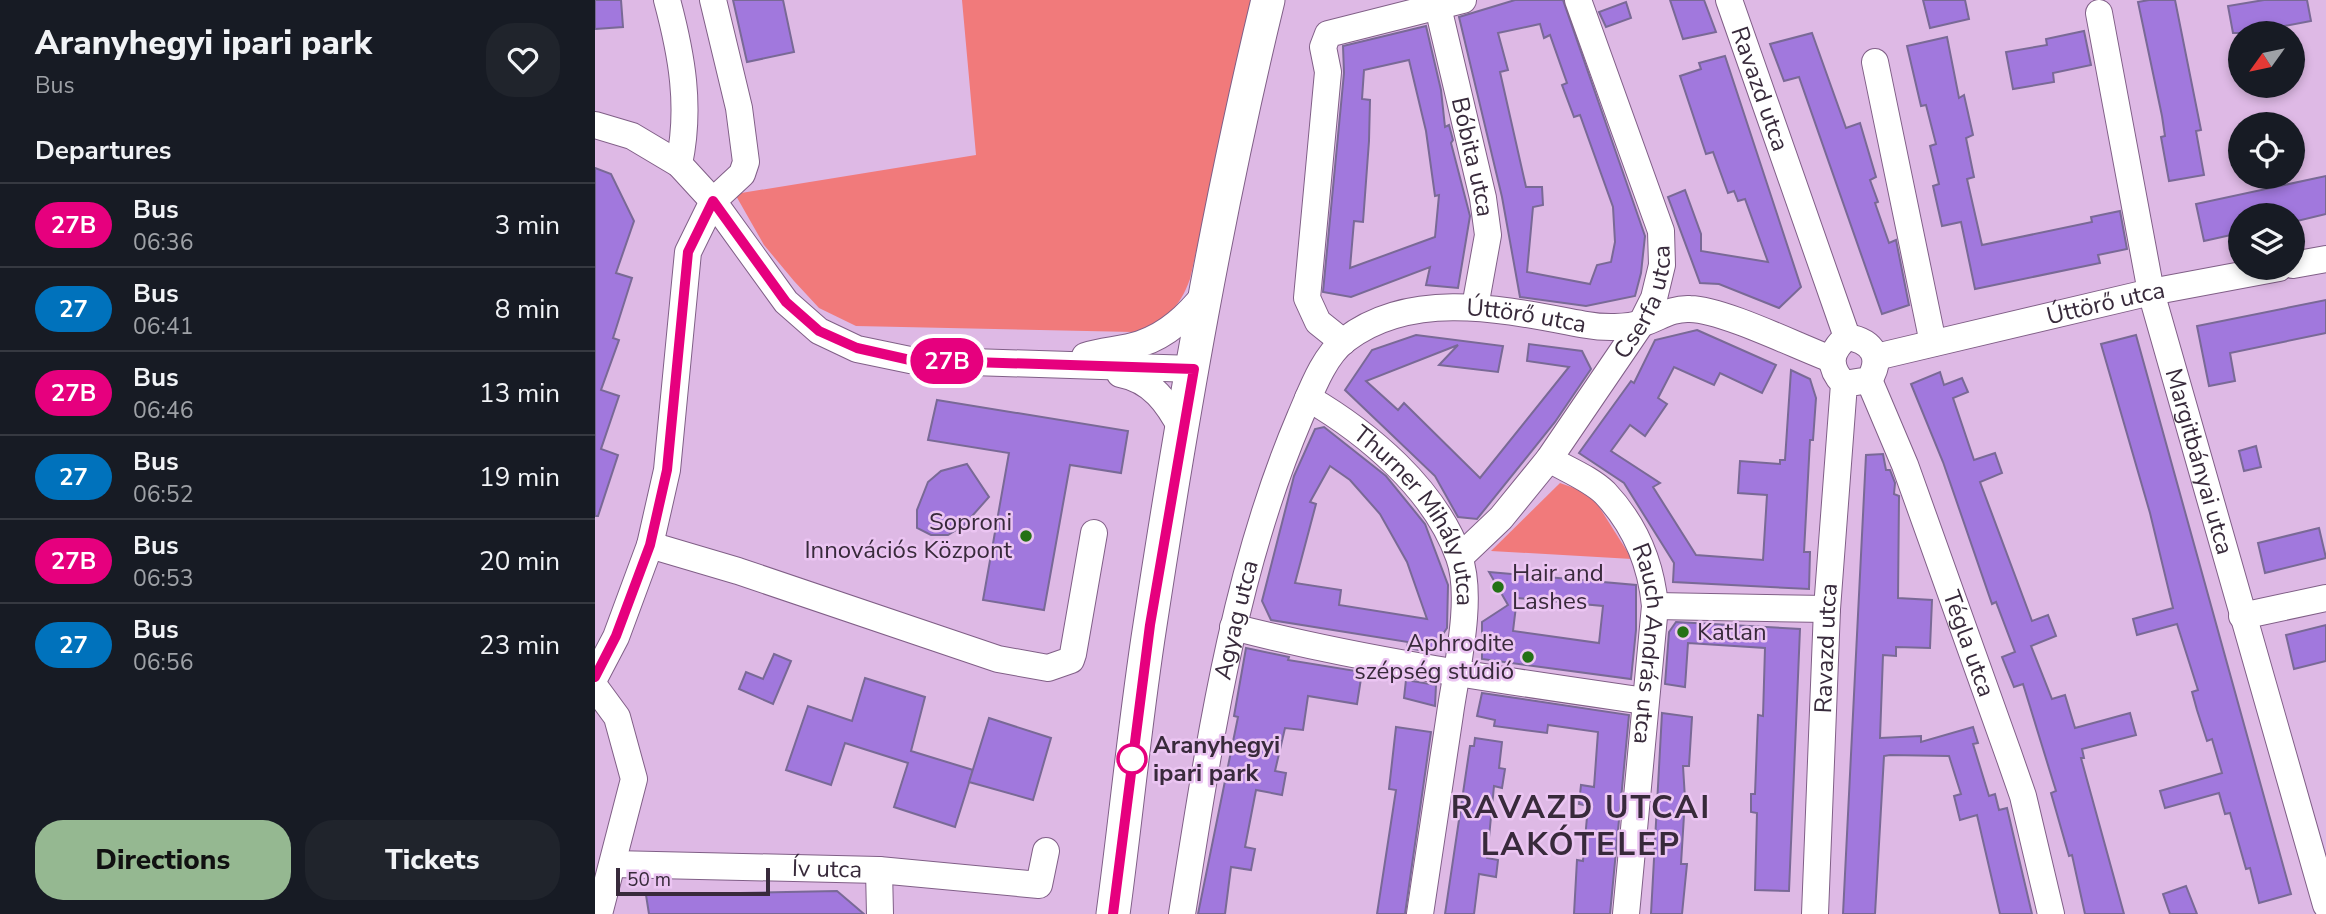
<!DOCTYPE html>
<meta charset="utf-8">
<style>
:root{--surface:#171b24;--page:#20242c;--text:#f1f3f6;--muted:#9ea1a6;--line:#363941;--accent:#95b891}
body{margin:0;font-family:"Nunito Sans",sans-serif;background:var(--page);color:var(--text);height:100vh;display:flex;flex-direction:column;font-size:26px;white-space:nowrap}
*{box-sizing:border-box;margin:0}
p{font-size:23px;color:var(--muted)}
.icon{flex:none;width:38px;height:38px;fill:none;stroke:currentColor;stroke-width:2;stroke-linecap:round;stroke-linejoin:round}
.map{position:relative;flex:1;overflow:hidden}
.drawer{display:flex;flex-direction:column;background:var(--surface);width:595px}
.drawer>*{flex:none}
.badge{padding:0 14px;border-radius:23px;font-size:24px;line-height:46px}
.needle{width:46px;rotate:237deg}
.fabs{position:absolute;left:1633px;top:21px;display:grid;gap:14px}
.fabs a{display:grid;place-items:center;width:77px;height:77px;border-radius:50%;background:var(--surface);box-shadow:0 4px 10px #0003;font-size:35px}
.scale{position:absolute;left:21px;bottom:18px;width:154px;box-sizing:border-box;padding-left:7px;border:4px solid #382a3b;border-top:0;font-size:19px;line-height:24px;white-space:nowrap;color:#382a3b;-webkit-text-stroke:5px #ebc5f2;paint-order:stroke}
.map>.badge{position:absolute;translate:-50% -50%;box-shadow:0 0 0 4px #fff}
h2{padding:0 35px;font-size:26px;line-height:63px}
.round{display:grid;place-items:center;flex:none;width:74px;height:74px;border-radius:28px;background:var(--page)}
.headline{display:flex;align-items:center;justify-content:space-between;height:119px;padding:0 35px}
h1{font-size:33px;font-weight:800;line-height:52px}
.cta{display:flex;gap:14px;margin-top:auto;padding:14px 35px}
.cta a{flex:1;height:80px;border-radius:28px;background:var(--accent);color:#111;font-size:28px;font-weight:800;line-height:80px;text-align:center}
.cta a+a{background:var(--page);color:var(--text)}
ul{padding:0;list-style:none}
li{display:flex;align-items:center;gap:21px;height:84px;padding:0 35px;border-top:2px solid var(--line)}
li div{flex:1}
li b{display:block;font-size:26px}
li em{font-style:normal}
li .badge{min-width:77px;font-weight:700;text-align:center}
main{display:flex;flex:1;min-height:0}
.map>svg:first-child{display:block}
.green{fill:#f17a7b}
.building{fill:#a178dd;stroke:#796996;stroke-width:2;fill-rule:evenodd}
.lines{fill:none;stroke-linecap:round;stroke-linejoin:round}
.minor-casing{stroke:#805f87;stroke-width:28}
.major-casing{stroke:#805f87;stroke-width:35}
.minor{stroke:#fff;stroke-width:26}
.major{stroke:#fff;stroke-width:33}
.line-casing{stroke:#fff;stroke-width:16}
.line{stroke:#e6007e;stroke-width:10}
.poi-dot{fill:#247115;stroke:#ebc5f2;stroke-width:2.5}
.stop-dot{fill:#fff;stroke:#e6007e;stroke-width:3.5}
.labels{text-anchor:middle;stroke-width:5;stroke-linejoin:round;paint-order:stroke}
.street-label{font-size:24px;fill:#382a3b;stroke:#ebc5f2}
.poi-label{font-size:24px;fill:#382a3b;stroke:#ebc5f2;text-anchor:end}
.stop-label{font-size:24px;font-weight:bold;fill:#382a3b;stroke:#ebc5f2;text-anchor:start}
.district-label{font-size:32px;font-weight:bold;letter-spacing:2px;fill:#382a3b;stroke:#ebc5f2}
</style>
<main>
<section class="drawer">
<div class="headline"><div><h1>Aranyhegyi ipari park</h1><p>Bus</p></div><a class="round"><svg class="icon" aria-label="heart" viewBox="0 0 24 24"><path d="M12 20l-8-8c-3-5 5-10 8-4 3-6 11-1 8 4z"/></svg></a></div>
<h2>Departures</h2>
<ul>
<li><span class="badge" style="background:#e6007e;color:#fff">27B</span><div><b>Bus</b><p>06:36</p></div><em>3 min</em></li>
<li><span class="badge" style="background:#0072bc;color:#fff">27</span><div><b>Bus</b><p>06:41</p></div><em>8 min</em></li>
<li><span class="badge" style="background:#e6007e;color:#fff">27B</span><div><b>Bus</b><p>06:46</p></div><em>13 min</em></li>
<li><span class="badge" style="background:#0072bc;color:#fff">27</span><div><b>Bus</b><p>06:52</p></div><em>19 min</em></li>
<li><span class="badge" style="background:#e6007e;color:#fff">27B</span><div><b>Bus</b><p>06:53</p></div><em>20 min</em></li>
<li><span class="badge" style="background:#0072bc;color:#fff">27</span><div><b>Bus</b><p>06:56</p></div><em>23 min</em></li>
</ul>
<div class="cta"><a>Directions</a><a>Tickets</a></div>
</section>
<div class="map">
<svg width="1731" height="914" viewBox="0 0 1731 914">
<rect width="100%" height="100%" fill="#deb9e5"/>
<g class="green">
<path d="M367 0H658L595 279C584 310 569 321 539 332L261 326 224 308 199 281 169 245 140 194 381 155Z"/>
<polygon points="965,483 996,494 1037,559 896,551"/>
</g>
<g class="building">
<polygon points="0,0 26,0 28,27 0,29"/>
<polygon points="138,0 188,0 199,52 152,62"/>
<path d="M920 0H968L1050 236 1046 273 1040 296 991 306 925 297 907 197 864 17ZM945 24 949 38 955 35 972 83 967 85 979 117 985 115 1018 207 1020 242 1016 262 1002 265 995 284 932 272 938 207 948 205 947 187H931L905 72 913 70 903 33Z"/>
<polygon points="1075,0 1109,0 1121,32 1088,39"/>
<polygon points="1328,0 1370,0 1374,19 1335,28"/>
<polygon points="1554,0 1580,0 1606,130 1601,131 1609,175 1574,181 1566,137 1570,136 1567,116 1543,2"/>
<polygon points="1669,0 1712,0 1716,21 1679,28 1680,33 1638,33 1633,6"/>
<polygon points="1031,2 1036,18 1011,27 1004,12"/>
<path d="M831 26 846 90 850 127 854 125 858 140 856 143 875 216 863 288 831 285 835 267 756 297 728 292 749 73 748 46ZM814 60 831 131 840 196 844 195 840 237 755 268 759 221 768 222 774 141 775 100 767 99 769 70Z"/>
<polygon points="1489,31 1496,65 1458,73 1459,82 1418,89 1411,52 1452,45 1451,39"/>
<polygon points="1217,33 1251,128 1265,123 1281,177 1275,180 1283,202 1280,203 1294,243 1301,240 1314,305 1287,314 1204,77 1189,81 1175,44"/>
<polygon points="1352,37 1364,98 1369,95 1378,135 1371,138 1379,177 1372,179 1387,245 1497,222 1496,217 1525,211 1532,249 1503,255 1505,263 1380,289 1366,222 1347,226 1338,186 1344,184 1335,146 1341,144 1331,105 1326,106 1312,46"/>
<polygon points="1130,56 1206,287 1184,308 1124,284 1105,283 1073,197 1090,190 1106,234 1106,251 1173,262 1150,199 1143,201 1139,191 1133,193 1118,152 1111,154 1085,76 1106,69 1104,63"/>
<polygon points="0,168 16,174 39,221 21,273 37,278 18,338 24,340 6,390 24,396 6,449 23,455 3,516 0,516"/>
<polygon points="1731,176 1731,214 1698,222 1698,215 1645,215 1645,233 1609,241 1601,204"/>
<polygon points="1731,300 1731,333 1635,353 1640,381 1614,386 1602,326"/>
<polygon points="1102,330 1181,365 1167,393 1125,373 1119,385 1079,367 1063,398 1072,404 1050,436 1035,425 1016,451 1065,483 1058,487 1101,555 1168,560 1172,495 1143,493 1145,461 1185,464 1185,460 1190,460 1196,370 1215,379 1221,398 1218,440 1215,440 1209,552 1215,552 1214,589 1078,582 1079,563 1029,483 984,453 1036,381 1039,383 1060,340"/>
<polygon points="821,335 908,346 903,372 844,365 863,345 771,381 803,410 809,403 885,478 974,367 932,361 934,344 987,351 996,369 960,422 882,519 863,517 840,476 750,390 777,350"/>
<polygon points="1541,335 1696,894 1664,903 1655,868 1651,869 1635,813 1630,814 1624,793 1570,808 1565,791 1627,773 1617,739 1612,741 1602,710 1597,692 1603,690 1582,624 1542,635 1538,619 1578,608 1555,513 1506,344"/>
<polygon points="1345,372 1349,385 1367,378 1373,392 1358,398 1379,460 1400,453 1407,473 1385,482 1437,621 1453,615 1461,636 1436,646 1457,699 1470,695 1480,728 1535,713 1541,735 1487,749 1489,758 1486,758 1529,914 1490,914 1477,855 1474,856 1456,793 1461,791 1428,684 1419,687 1407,657 1420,652 1401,602 1397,604 1348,462 1316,384"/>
<polygon points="342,400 533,431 526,473 475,465 449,610 388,600 414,453 333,440"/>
<path d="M729 427 791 476 830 524 853 585 852 628 836 652 812 648 813 642 676 620 667 601 699 476 720 429ZM735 466 755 480 785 514 812 562 832 619 744 605 746 590 700 583 721 504 715 502Z"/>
<polygon points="1661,446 1666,467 1649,471 1644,451"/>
<polygon points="1288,454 1291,470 1295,470 1300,483 1299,494 1304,496 1303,598 1337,600 1335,648 1301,647 1301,656 1288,655 1285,738 1326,736 1326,742 1378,727 1383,743 1378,744 1394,796 1400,794 1404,810 1412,808 1437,914 1405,914 1382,815 1365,820 1359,796 1366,794 1354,756 1295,755 1289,756 1280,914 1248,914 1271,455"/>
<polygon points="372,464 394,497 369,525 353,535 336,535 322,528 322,510 333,482 346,471"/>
<polygon points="1724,528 1731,558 1670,573 1663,543"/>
<path d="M894 572 1041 585V630L1036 679 887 659V622L913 605ZM922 598 1008 606 1004 643 918 631Z"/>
<polygon points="1081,622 1205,629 1194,891 1160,890 1162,813 1156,812 1156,794 1160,794 1163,715 1168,716 1170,648 1093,643 1090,687 1070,684 1074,632"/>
<polygon points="1731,625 1731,661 1699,669 1691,635"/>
<polygon points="651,648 694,657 693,660 767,672 762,704 713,696 708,730 690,728 680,771 691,773 687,795 661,790 650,847 660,849 656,870 636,867 630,914 603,914 643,717 639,716"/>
<polygon points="179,654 196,661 178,704 144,689 151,672 168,679"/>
<polygon points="270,678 330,697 316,751 378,770 360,827 299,807 313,763 250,743 236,785 191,770 213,706 257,721"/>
<polygon points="811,680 841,685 840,706 809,698"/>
<polygon points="887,693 1034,715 1015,914 979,914 982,860 988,861 993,806 984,804 986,785 999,787 1003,732 953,725 952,733 899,726 900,720 882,716"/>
<polygon points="1067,713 1097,717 1094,766 1088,766 1090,799 1086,864 1092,864 1087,914 1056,914"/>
<polygon points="394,718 456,738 438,800 374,782"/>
<polygon points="801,727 836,732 810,914 782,914 801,790 794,789"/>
<polygon points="880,738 907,742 904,768 910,769 907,788 899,786 892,858 903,860 901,877 884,874 879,914 850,914 875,746 879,746"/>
<polygon points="1591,886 1602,914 1575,914 1568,894"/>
<polygon points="242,891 269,914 54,914 51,895"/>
</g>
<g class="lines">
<g class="minor-casing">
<g id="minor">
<path d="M72 0C87 56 96 107 84 164"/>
<path id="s1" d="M1134 0 1252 337"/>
<path id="s2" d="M843 7 888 198 893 235 880 307"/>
<path id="s3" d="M1504 13 1556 292 1731 905"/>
<polyline points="1280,62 1338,343"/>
<polyline points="0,125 37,136 84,164 118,201 191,302 224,331 262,349 315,360 599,369"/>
<polyline points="1698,265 1731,259"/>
<polyline points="748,342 723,322 712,298 733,72 728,47 733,34 868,0"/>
<path d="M490 356C508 350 527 350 545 344 573 335 593 315 611 293"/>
<path id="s4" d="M1281 357 1556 292 1684 268"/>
<path d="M525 374C557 380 573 403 587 430"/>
<path id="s5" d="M1274 380 1310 465 1413 753 1428 796 1456 914"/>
<path id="s6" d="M713 398C773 433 840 489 864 557 879 598 861 671 855 714 845 781 835 847 825 914"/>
<path id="s7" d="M954 459C971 469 996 479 1010 493 1040 525 1056 563 1060 606L1031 914"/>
<polyline points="55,545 143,571 403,659 453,668 476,660 478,654 499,533"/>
<path id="s8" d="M865 557 906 518 954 459 1046 324 1059 298 1067 265 1066 231 983 0"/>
<polyline points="1060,606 1232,609"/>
<polyline points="1647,616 1731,598"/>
<path d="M638 627C773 662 912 681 1050 701"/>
<polyline points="0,677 21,637 55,545 72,470 93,252 118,201 147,174 151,162 144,108 118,0"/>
<polyline points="0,687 22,717 39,779 4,914"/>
<path id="s9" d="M18 864 284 870 444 885 451 851"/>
<polyline points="284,870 285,914"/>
<path id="s10" d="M587 914C614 746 638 574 705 417 716 392 728 357 750 340 819 287 915 311 992 325 1008 328 1032 328 1048 323 1064 318 1076 308 1095 309 1129 310 1201 346 1236 359"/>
<path id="s11" d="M1220 914 1232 609 1249 384C1233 367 1234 352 1252 337 1278 341 1288 358 1274 380L1249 384"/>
</g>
</g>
<g class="major-casing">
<path id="major" d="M518 914C531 818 540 721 555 625 587 416 623 206 673 0"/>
</g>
<use href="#minor" class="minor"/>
<use href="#major" class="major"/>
</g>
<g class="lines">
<g class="line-casing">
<polyline id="line" points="0,677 21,636 55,545 72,470 93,252 118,201 191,302 224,331 262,348 315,360 599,369 555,625 518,914"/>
</g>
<use href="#line" class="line"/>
</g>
<g class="poi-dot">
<circle cx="431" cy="536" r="7"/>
<circle cx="903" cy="587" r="7"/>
<circle cx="1088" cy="632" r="7"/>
<circle cx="933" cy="657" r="7"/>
</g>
<circle class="stop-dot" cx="537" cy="759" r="14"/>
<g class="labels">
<g class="street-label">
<text dy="8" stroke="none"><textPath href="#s1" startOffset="94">Ravazd utca</textPath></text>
<text dy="8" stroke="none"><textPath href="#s2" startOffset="154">Bóbita utca</textPath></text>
<text dy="8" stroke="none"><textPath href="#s8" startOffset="318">Cserfa utca</textPath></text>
<text dy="8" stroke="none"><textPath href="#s4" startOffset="236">Úttörő utca</textPath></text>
<text dy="8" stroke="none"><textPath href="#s10" startOffset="791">Úttörő utca</textPath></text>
<text dy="8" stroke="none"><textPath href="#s3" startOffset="460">Margitbányai utca</textPath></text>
<text dy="8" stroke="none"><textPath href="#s6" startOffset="166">Thurner Mihály utca</textPath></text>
<text dy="8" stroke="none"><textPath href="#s10" startOffset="299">Agyag utca</textPath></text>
<text dy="8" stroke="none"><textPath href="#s5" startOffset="282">Tégla utca</textPath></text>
<text dy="8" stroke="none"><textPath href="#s7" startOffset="229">Rauch András utca</textPath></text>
<text dy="8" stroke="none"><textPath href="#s11" startOffset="266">Ravazd utca</textPath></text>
<text dy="8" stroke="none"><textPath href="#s9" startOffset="214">Ív utca</textPath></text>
</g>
<g class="poi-label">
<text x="417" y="530">Soproni<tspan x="417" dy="28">Innovációs Központ</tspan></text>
<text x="917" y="581" text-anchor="start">Hair and<tspan x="917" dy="28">Lashes</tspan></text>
<text x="1102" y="640" text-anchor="start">Katlan</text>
<text x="919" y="651">Aphrodite<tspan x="919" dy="28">szépség stúdió</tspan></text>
</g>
<g class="stop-label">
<text x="558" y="753">Aranyhegyi<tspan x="558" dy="28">ipari park</tspan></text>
</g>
<g class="district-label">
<text x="986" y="818">RAVAZD UTCAI<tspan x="986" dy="37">LAKÓTELEP</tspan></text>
</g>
</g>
</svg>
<div class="fabs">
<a><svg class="needle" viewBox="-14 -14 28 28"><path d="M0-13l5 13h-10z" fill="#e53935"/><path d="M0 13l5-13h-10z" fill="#9ea1a6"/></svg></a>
<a><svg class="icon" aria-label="locate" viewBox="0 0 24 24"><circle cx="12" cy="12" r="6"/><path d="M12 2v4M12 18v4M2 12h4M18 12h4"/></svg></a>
<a><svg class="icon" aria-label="layers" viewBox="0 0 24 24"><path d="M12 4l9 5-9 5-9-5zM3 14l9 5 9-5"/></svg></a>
</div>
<div class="scale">50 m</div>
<b class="badge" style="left:352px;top:361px;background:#e6007e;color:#fff">27B</b>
</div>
</main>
